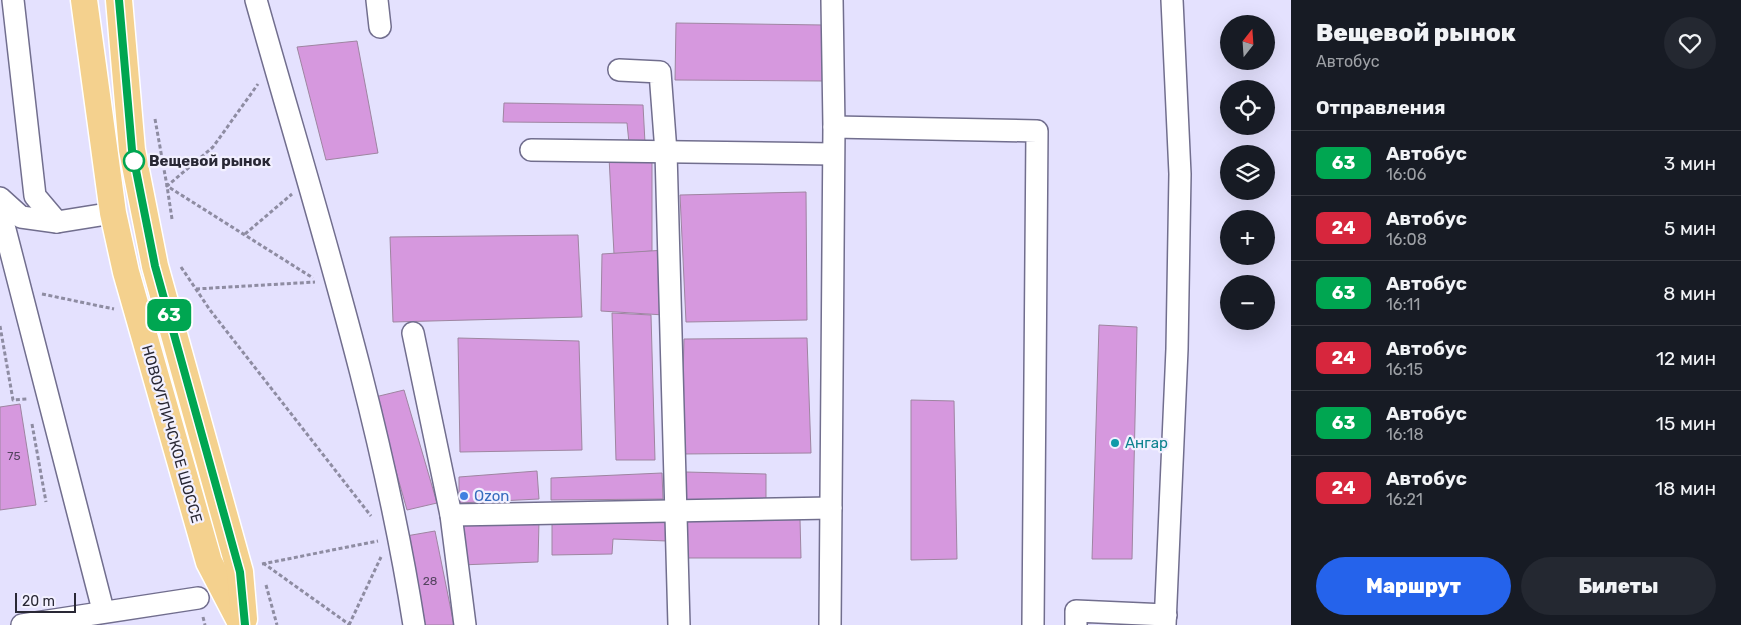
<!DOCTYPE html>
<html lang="ru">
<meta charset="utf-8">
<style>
:root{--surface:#171b24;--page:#242831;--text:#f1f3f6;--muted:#9ea1a6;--line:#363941;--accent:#2563eb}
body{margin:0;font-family:Rubik,sans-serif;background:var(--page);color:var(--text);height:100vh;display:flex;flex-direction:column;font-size:19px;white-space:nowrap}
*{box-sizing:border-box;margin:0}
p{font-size:16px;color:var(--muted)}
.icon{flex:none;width:28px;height:28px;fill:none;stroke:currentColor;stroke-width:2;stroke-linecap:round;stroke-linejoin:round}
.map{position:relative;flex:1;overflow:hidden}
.drawer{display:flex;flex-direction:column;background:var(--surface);width:450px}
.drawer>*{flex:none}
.badge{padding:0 10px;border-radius:8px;font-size:18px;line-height:32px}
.needle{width:32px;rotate:17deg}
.fabs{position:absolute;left:1220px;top:15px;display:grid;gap:10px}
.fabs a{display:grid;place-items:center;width:55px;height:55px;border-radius:50%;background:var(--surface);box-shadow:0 5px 20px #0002;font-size:25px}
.scale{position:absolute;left:15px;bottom:12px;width:61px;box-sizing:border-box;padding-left:5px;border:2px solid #292835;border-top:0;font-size:14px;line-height:18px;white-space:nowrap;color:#292835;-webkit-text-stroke:4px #f2f0ff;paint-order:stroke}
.map>.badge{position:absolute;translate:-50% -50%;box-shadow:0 0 0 2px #fff}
h2{padding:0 25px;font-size:19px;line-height:45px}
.round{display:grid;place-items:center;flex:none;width:52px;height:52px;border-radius:26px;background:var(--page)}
.overview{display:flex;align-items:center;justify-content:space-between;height:85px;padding:0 25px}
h1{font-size:24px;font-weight:800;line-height:38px}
.button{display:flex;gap:10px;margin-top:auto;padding:10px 25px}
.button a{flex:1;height:58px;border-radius:30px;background:var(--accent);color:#fff;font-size:20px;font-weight:800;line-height:58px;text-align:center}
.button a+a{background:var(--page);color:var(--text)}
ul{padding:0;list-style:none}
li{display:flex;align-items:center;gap:15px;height:65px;padding:0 25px;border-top:1px solid var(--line)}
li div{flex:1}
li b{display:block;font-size:19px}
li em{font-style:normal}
li .badge{min-width:55px;font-weight:700;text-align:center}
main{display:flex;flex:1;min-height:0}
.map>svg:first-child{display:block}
.building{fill:#d698de;stroke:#9e85a1}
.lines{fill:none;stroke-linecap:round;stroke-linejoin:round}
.minor-casing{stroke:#716e8e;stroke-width:24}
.major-casing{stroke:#fff;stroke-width:29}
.path{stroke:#8e8ca2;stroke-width:3;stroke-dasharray:4 2.5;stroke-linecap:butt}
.minor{stroke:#fff;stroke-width:21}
.major{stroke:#f4d18e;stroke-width:26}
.line-casing{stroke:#fff;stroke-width:11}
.line{stroke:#00a651;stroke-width:8}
.stop-dot{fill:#fff;stroke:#00a651;stroke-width:2.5}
.culture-dot{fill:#0f9aa8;stroke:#f2f0ff;stroke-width:2}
.shop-dot{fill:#3f7fe0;stroke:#f2f0ff;stroke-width:2}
.labels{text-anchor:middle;stroke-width:4.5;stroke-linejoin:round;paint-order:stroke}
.number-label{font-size:12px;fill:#54445f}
.stop-label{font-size:15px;font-weight:bold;fill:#292835;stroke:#f2f0ff;text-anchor:start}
.street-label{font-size:15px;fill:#292835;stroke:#f2f0ff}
.culture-label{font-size:15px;fill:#0d838f;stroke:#f2f0ff;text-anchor:start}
.shop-label{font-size:15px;fill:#366cbe;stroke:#f2f0ff;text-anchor:start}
</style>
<main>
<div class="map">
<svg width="1291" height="625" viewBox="0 0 1291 625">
<rect width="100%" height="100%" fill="#e4e1fe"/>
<g class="building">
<polygon points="676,23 824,25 823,81 675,80"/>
<polygon points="357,41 378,153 326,160 297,47"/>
<polygon points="504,103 643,105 645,143 629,143 627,123 503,122"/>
<polygon points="609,157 652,158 652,251 614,254"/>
<polygon points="806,192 807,320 686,322 680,195"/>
<polygon points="578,235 582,317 393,322 390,237"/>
<polygon points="666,250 664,315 601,311 602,254"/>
<polygon points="612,313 651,315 655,460 616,460"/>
<polygon points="1099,325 1137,327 1132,559 1092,559"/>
<polygon points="458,338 579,341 582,450 460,452"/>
<polygon points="807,338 811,453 681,454 684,339"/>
<polygon points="404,390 437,503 407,510 375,397"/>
<polygon points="911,400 954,401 957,559 911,560"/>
<polygon points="20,404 36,505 0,510 0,407"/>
<polygon points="537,471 539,499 459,503 459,477"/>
<polygon points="686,472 766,474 766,500 684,502"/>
<polygon points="662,473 663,499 551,500 551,478"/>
<polygon points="668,517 667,541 613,539 612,554 552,555 552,518"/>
<polygon points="686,518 800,519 801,558 684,558"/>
<polygon points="539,521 538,562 460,565 460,524"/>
<polygon points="435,531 454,625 424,625 406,536"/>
</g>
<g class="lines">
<g class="minor-casing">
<g id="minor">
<polyline points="13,0 35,196 57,222"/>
<path d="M256 0C314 206 381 413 414 625"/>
<polyline points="377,0 380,27"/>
<polyline points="832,0 834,127"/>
<polyline points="619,70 660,72 666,152 679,625"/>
<polyline points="531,150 833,154"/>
<polyline points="0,198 21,217 57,222 113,213"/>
<polyline points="0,210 103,610"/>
<polyline points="413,333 451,515 465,625"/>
<polyline points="451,515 831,508"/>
<polyline points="22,625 198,598"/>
<polyline points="830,625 834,127 1037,131 1033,625"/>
<polyline points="1076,625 1076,611 1166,615"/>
<polyline points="1165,625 1177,349 1180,174 1172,0"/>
</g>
</g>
<g class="major-casing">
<g id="major">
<polyline points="84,0 113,213 126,272 209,562 242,625"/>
<polyline points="119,0 132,150 155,266 240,572 244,619"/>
</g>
</g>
<g class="path">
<polyline points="155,119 167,186 313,278"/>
<polyline points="172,219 167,186 213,147 258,84"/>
<polyline points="245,234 292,194"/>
<polyline points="181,267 210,310 371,516"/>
<polyline points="196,289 315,282"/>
<polyline points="42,294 114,309"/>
<polyline points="0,326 13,400 27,399"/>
<polyline points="32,424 46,502"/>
<polyline points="263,563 350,625"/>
<polyline points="262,564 378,541"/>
<polyline points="266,585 277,625"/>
<polyline points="203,617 205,625"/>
<polyline points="349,625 381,557"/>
</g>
<use href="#minor" class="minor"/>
<use href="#major" class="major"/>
</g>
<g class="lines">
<g class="line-casing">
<polyline id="line" points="119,0 132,150 155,266 240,572 245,625"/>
</g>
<use href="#line" class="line"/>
</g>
<circle class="stop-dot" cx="134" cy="161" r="10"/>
<circle class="culture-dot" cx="1115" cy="443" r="5"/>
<circle class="shop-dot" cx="464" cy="496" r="5"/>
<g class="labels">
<g class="number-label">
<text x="14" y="460">75</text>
<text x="430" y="585">28</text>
</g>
<g class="stop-label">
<text x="149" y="166">Вещевой рынок</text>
</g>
<g class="street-label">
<text transform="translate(172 434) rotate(74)" y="5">НОВОУГЛИЧСКОЕ ШОССЕ</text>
</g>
<g class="culture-label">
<text x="1125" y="448">Ангар</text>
</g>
<g class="shop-label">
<text x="474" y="501">Ozon</text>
</g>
</g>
</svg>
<div class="fabs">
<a><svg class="needle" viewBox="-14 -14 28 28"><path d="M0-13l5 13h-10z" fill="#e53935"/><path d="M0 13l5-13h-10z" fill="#9ea1a6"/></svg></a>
<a><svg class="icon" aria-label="locate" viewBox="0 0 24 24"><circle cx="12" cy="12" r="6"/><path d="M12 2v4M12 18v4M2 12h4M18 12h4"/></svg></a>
<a><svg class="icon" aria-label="layers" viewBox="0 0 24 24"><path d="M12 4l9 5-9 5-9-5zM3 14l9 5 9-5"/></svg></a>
<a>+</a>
<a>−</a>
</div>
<div class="scale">20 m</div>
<b class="badge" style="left:169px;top:315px;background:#00a651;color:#fff">63</b>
</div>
<section class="drawer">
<div class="overview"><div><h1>Вещевой рынок</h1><p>Автобус</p></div><a class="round"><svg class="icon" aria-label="heart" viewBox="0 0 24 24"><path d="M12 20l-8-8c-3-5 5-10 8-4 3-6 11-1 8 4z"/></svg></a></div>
<h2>Отправления</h2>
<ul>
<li><span class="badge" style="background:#00a651;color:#fff">63</span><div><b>Автобус</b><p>16:06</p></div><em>3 мин</em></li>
<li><span class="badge" style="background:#d7263d;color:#fff">24</span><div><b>Автобус</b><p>16:08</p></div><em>5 мин</em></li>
<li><span class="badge" style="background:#00a651;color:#fff">63</span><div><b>Автобус</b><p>16:11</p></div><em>8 мин</em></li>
<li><span class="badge" style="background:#d7263d;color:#fff">24</span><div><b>Автобус</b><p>16:15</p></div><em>12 мин</em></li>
<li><span class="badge" style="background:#00a651;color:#fff">63</span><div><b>Автобус</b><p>16:18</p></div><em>15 мин</em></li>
<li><span class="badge" style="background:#d7263d;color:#fff">24</span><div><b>Автобус</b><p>16:21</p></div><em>18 мин</em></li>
</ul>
<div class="button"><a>Маршрут</a><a>Билеты</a></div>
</section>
</main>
